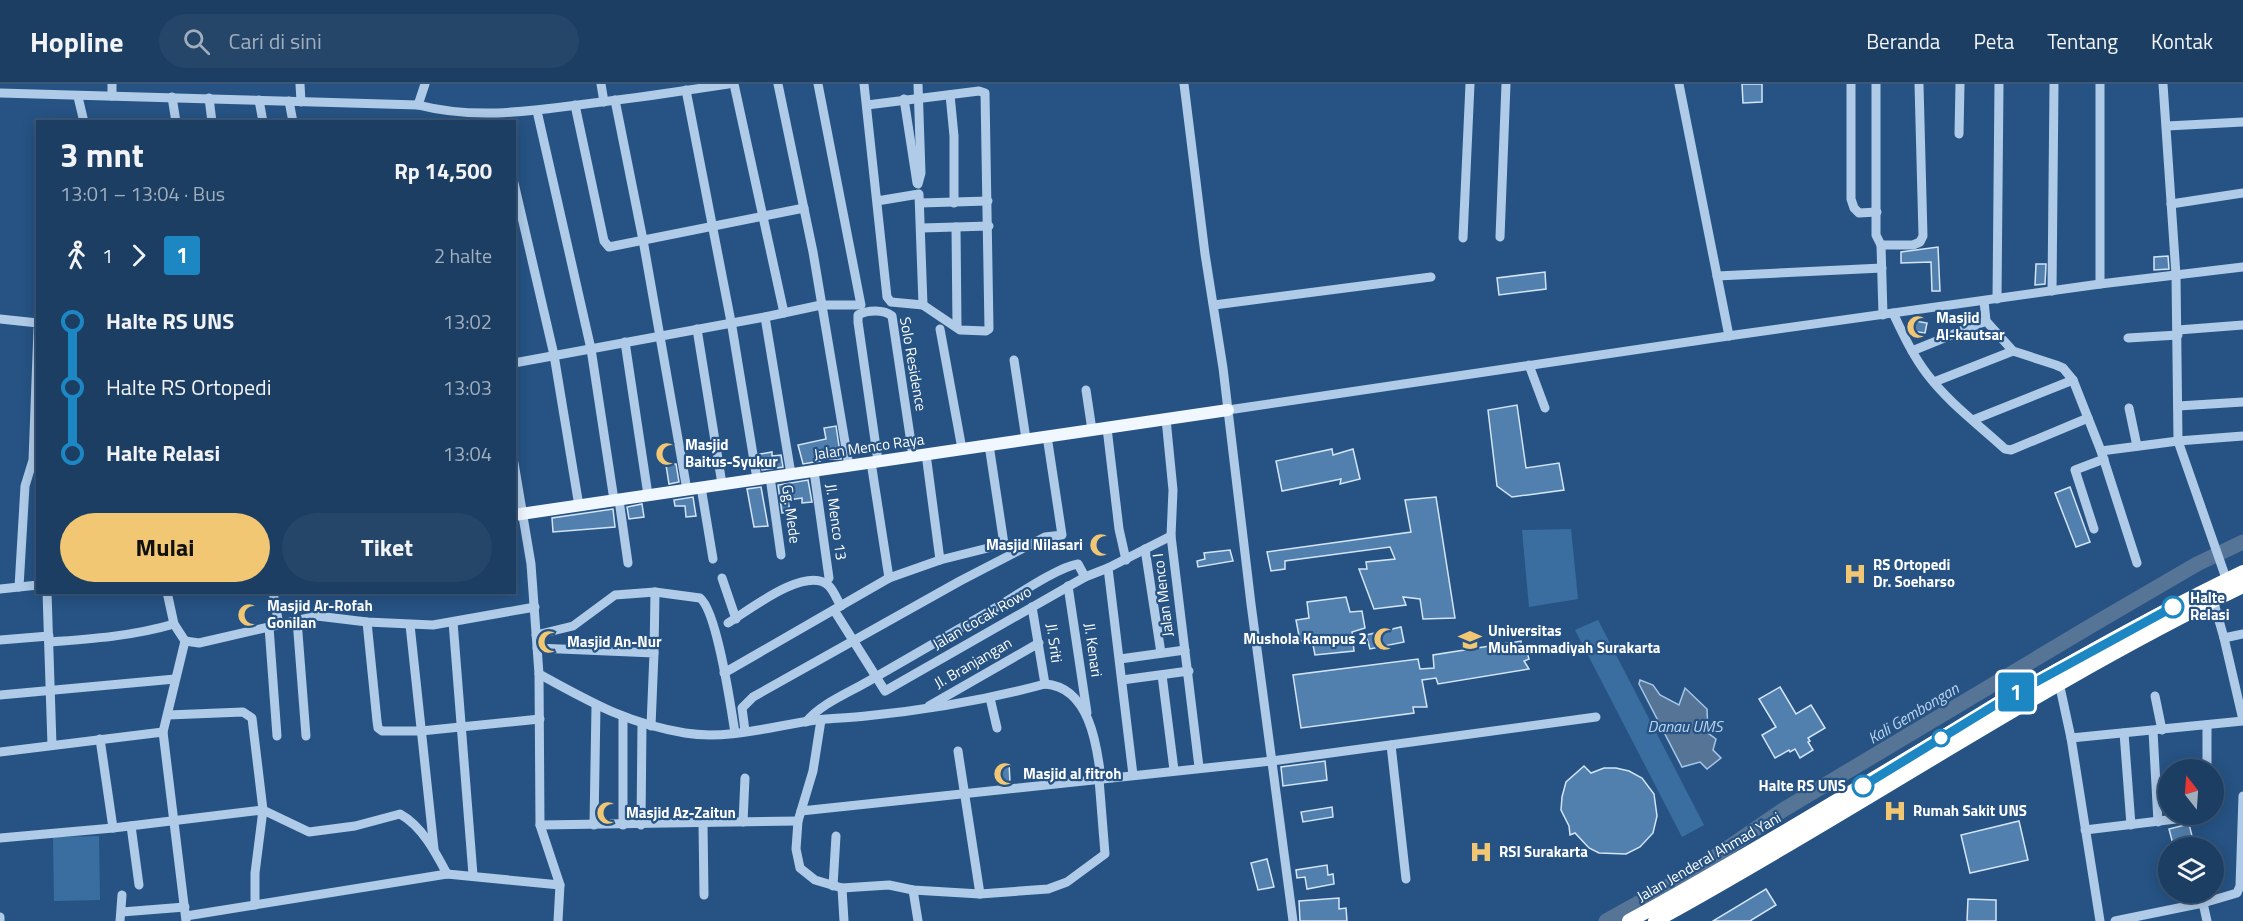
<!DOCTYPE html>
<html lang="id">
<meta charset="utf-8">
<style>
:root{--surface:#1c3e63;--page:#254569;--text:#f1f3f6;--muted:#a0aebe;--line:#3a5778;--accent:#f1c774}
body{margin:0;font-family:"Titillium Web",sans-serif;background:var(--page);color:var(--text);height:100vh;display:flex;flex-direction:column;font-size:22px;white-space:nowrap}
*{box-sizing:border-box;margin:0}
p{font-size:20px;color:var(--muted)}
.icon{flex:none;width:33px;height:33px;fill:none;stroke:currentColor;stroke-width:2;stroke-linecap:round;stroke-linejoin:round}
.map{position:relative;flex:1;overflow:hidden}
.details{position:absolute;left:36px;top:36px;width:480px;height:474px;display:flex;flex-direction:column;background:var(--surface);border-radius:0px;box-shadow:0 3px 15px #0003,0 0 0 2px var(--line)}
.details>*{flex:none}
.badge{padding:0 12px;border-radius:4px;font-size:21px;line-height:39px}
.needle{width:39px;rotate:343deg}
.fabs{position:absolute;left:2158px;top:675px;display:grid;gap:12px}
.fabs a{display:grid;place-items:center;width:66px;height:66px;border-radius:50%;background:var(--surface);box-shadow:0 3px 15px #0003,0 0 0 2px var(--line);font-size:30px}
.map>.badge{position:absolute;translate:-50% -50%;box-shadow:0 0 0 3px #fff}
.legs{display:flex;align-items:center;gap:9px;height:66px;padding:0 24px;font-size:20px}
.legs p{margin-inline-start:auto}
.head{display:flex;align-items:center;justify-content:space-between;height:102px;padding:0 24px}
h1{font-size:33px;font-weight:700;line-height:45px}
.button{display:flex;gap:12px;margin-top:auto;padding:12px 24px}
.button a{flex:1;height:69px;border-radius:36px;background:var(--accent);color:#111;font-size:24px;font-weight:700;line-height:69px;text-align:center}
.button a+a{background:var(--page);color:var(--text)}
ul{padding:0 24px;list-style:none}
li{display:flex;align-items:center;gap:21px;height:66px;font-size:22px}
li i{display:grid;place-items:center;width:9px;height:100%;margin:0 8px;background:currentColor}
li i::after{content:'';width:15px;height:15px;margin:-8px;border:4px solid;border-radius:50%;background:var(--surface)}
li p{margin-inline-start:auto}
li:first-child i{background:linear-gradient(#0000 50%,currentColor 0)}
li:last-child i{background:linear-gradient(currentColor 50%,#0000 0)}
header{display:flex;align-items:center;gap:36px;box-sizing:border-box;height:84px;padding:0 30px;background:var(--surface);border-bottom:2px solid var(--line)}
header strong{font-size:28px}
nav{display:flex;gap:33px;margin-inline-start:auto;font-size:21px}
.search{width:420px;height:54px;background:var(--page);display:flex;align-items:center;gap:15px;box-sizing:border-box;padding:0 21px;border-radius:33px;color:var(--muted);font-size:22px}
.map>svg:first-child{display:block}
.green{fill:#3a6ea1}
.water{fill:#557496;stroke:#a4c7e8;stroke-width:1.5}
.lines{fill:none;stroke-linecap:round;stroke-linejoin:round}
.river{stroke:#557496;stroke-width:15}
.building{fill:#5280ae;stroke:#d3e4f6;stroke-width:1.5}
.minor{stroke:#afcbe8;stroke-width:9}
.major{stroke:#f1f7fe;stroke-width:12}
.highway{stroke:#fff;stroke-width:14}
.line-1-casing{stroke:#fff;stroke-width:14}
.line-1{stroke:#1d87c4;stroke-width:9}
.stop-1-dot{fill:#fff;stroke:#1d87c4;stroke-width:3}
.labels{text-anchor:middle;stroke-width:4.5;stroke-linejoin:round;paint-order:stroke}
.poi-label{font-size:15px;font-weight:bold;fill:#fff;stroke:#265384;text-anchor:start}
.street-label{font-size:15px;fill:#fff;stroke:#265384}
.stop-label{font-size:15px;font-weight:bold;fill:#fff;stroke:#265384;text-anchor:start}
.water-label{font-size:16px;font-style:italic;fill:#bbd5ef;stroke:#265384}
</style>
<header>
<strong>Hopline</strong>
<div class="search"><svg class="icon" aria-label="search" viewBox="0 0 24 24"><circle cx="10" cy="10" r="6"/><path d="M15 15l6 6"/></svg>Cari di sini</div>
<nav><a>Beranda</a><a>Peta</a><a>Tentang</a><a>Kontak</a></nav>
</header>
<div class="map">
<svg width="2243" height="837" viewBox="0 0 2243 837">
<rect width="100%" height="100%" fill="#265384"/>
<g class="green">
<polygon points="1571,445 1578,515 1529,523 1522,446"/>
<polygon points="1598,536 1704,741 1682,753 1575,546"/>
<polygon points="99,752 100,816 54,817 53,753"/>
</g>
<polygon class="water" points="1640,596 1653,601 1660,611 1679,621 1685,604 1707,625 1708,649 1716,655 1713,666 1721,674 1707,685 1700,678 1682,683 1639,600"/>
<g class="lines">
<polyline class="river" points="1606,837 1690,790 1783,726 2089,543 2197,480 2243,458"/>
</g>
<g class="building">
<polygon points="1742,0 1762,0 1762,18 1743,19"/>
<polygon points="1938,163 1940,207 1932,207 1931,178 1901,179 1901,168"/>
<polygon points="2168,172 2169,185 2154,186 2154,173"/>
<polygon points="2036,180 2046,180 2045,200 2035,201"/>
<polygon points="1545,188 1546,205 1499,211 1497,194"/>
<polygon points="1910,236 1927,239 1925,249 1909,247"/>
<polygon points="1517,321 1526,384 1559,379 1564,406 1512,413 1497,402 1488,326"/>
<polygon points="836,342 841,375 820,375 820,377 803,380 798,361 826,355 824,344"/>
<polygon points="1332,365 1333,371 1353,365 1360,395 1340,400 1341,395 1282,407 1276,377"/>
<polygon points="772,368 772,372 781,371 783,383 762,386 760,370"/>
<polygon points="676,380 679,398 669,400 666,381"/>
<polygon points="808,396 812,418 802,419 802,414 788,416 790,428 782,429 778,401"/>
<polygon points="761,403 768,442 754,443 747,405"/>
<polygon points="2070,403 2090,458 2076,463 2055,409"/>
<polygon points="693,413 696,432 686,433 685,422 675,422 674,416"/>
<polygon points="1436,413 1455,534 1423,535 1420,515 1403,513 1406,521 1374,525 1359,485 1367,485 1366,478 1395,475 1390,463 1285,477 1285,485 1271,487 1267,468 1411,448 1405,416"/>
<polygon points="642,420 644,433 629,435 627,423"/>
<polygon points="613,425 615,443 553,448 552,434"/>
<polygon points="1230,466 1233,477 1198,483 1197,477 1205,475 1204,469"/>
<polygon points="1346,513 1350,528 1362,527 1365,544 1352,548 1354,567 1315,571 1312,556 1300,557 1296,536 1309,534 1307,518"/>
<polygon points="1401,543 1404,558 1370,565 1366,551"/>
<polygon points="1521,557 1522,568 1527,568 1529,575 1524,577 1529,585 1438,600 1436,594 1422,596 1427,623 1413,623 1414,629 1301,644 1293,591 1418,575 1420,585 1434,584 1433,571"/>
<polygon points="1780,603 1796,630 1811,621 1825,644 1808,654 1810,657 1808,658 1813,666 1800,674 1795,665 1790,668 1789,666 1775,674 1762,651 1776,643 1759,615"/>
<polygon points="1325,677 1327,696 1283,702 1281,683"/>
<polygon points="1000,679 1009,679 1010,698 1000,699"/>
<polygon points="1584,682 1591,689 1604,684 1616,684 1629,687 1642,694 1654,710 1657,732 1653,749 1640,763 1626,770 1599,769 1589,764 1575,749 1570,751 1569,742 1561,726 1562,713 1566,698"/>
<polygon points="1332,723 1333,733 1303,738 1301,728"/>
<polygon points="2019,737 2028,776 1970,789 1961,751"/>
<polygon points="2189,740 2195,764 2174,764 2169,745"/>
<polygon points="1267,775 1274,803 1258,806 1251,779"/>
<polygon points="1327,781 1328,791 1333,790 1334,800 1307,805 1305,793 1297,794 1296,786"/>
<polygon points="1766,805 1776,821 1750,837 1713,837"/>
<polygon points="1339,814 1339,825 1346,824 1347,837 1300,837 1299,817"/>
<polygon points="1968,815 1996,816 1996,837 1967,837"/>
</g>
<g class="lines">
<g class="minor">
<polyline points="300,0 301,18"/>
<polyline points="601,0 604,18"/>
<polyline points="734,0 784,229"/>
<polyline points="778,0 813,168 849,382"/>
<polyline points="864,0 887,213 891,218 923,221 919,110 877,117"/>
<polyline points="918,0 921,89 918,100"/>
<polyline points="1184,0 1205,170 1223,284 1251,520 1293,837"/>
<polyline points="1679,0 1729,252"/>
<polyline points="1851,0 1851,115 1854,124 1859,129 1877,128"/>
<polyline points="1876,0 1876,151 1881,161"/>
<polyline points="2100,0 2100,200"/>
<polyline points="2163,0 2176,191 2178,357 2228,500"/>
<polyline points="686,6 732,243 757,395"/>
<path d="M0 9 418 21C472 35 524 28 578 21 628 15 678 8 728 0"/>
<polyline points="950,11 954,52 954,119"/>
<polyline points="112,12 112,0"/>
<polyline points="78,13 84,38"/>
<polyline points="172,13 176,38"/>
<polyline points="209,14 212,38"/>
<polyline points="904,15 917,99"/>
<polyline points="259,16 263,38"/>
<polyline points="615,16 643,156 687,406"/>
<polyline points="289,17 293,38"/>
<polyline points="418,21 425,0"/>
<polyline points="575,21 604,157 609,163 804,124"/>
<polyline points="867,21 979,7 985,9 989,245 986,247 960,246 923,221"/>
<polyline points="537,27 591,265 614,416"/>
<polyline points="2167,42 2243,38"/>
<polyline points="1959,50 1960,0"/>
<polyline points="514,99 554,271 579,422"/>
<polyline points="920,119 988,117"/>
<polyline points="2171,120 2243,109"/>
<polyline points="956,143 957,242"/>
<polyline points="922,144 989,142"/>
<polyline points="1500,153 1506,0"/>
<polyline points="1463,154 1470,0"/>
<polyline points="1717,192 1882,184"/>
<polyline points="2052,207 2054,0"/>
<polyline points="1997,215 1999,0"/>
<polyline points="1984,217 1986,237 2013,267 2056,281 2063,284 2073,296 2101,367 2137,479"/>
<polyline points="1214,221 1431,193"/>
<path d="M1893 229C1903 250 1913 272 1927 290 1949 319 1979 341 2005 365L2011 366 2088 334"/>
<polyline points="1883,231 1881,161 1913,161 1920,158 1923,152 1919,0"/>
<polyline points="765,233 791,390"/>
<polyline points="0,235 38,239"/>
<polyline points="697,245 722,400"/>
<polyline points="940,245 962,365"/>
<polyline points="2178,246 2243,241"/>
<polyline points="2128,254 2178,251"/>
<polyline points="625,258 648,411"/>
<polyline points="1912,267 1986,237"/>
<polyline points="1014,276 1026,355"/>
<polyline points="514,279 765,233 821,221 861,221 818,0"/>
<polyline points="1529,281 1545,324"/>
<polyline points="1934,298 2013,267"/>
<polyline points="1086,306 1092,346"/>
<polyline points="2178,322 2243,318"/>
<polyline points="2129,324 2137,362"/>
<polyline points="1228,326 1735,251 2100,200 2243,183"/>
<polyline points="1166,335 1173,406 1171,452 1199,683"/>
<polyline points="1973,336 2073,296"/>
<polyline points="1107,344 1119,445 1126,476"/>
<polyline points="2101,367 2178,357 2243,352"/>
<polyline points="926,370 940,476"/>
<path d="M878 377 858 238V231C867 226 884 225 892 232L913 372"/>
<polyline points="871,378 889,494"/>
<path d="M514 379 531 480 539 590C591 618 625 639 685 649 728 656 773 642 816 636 833 634 849 634 866 632 927 626 986 616 1045 600 1089 603 1097 660 1101 695"/>
<polyline points="814,387 829,494"/>
<polyline points="770,393 781,471"/>
<polyline points="701,403 713,475"/>
<polyline points="619,416 628,479"/>
<polyline points="2094,445 2075,386 2104,375"/>
<polyline points="1145,465 1161,569"/>
<polyline points="1085,493 1108,484"/>
<polyline points="722,494 736,535"/>
<polyline points="1068,502 1087,629"/>
<polyline points="19,503 25,402 33,376 38,245"/>
<polyline points="0,505 38,501"/>
<polyline points="47,508 52,661"/>
<polyline points="167,508 174,540 185,557 163,648 186,837"/>
<polyline points="273,508 279,541"/>
<polyline points="2212,512 2224,554 2243,636"/>
<polyline points="1032,523 1045,600"/>
<polyline points="297,536 306,652"/>
<polyline points="367,538 377,637 378,644 382,647 421,647 540,635"/>
<polyline points="453,538 473,791"/>
<path d="M728 539C748 527 807 480 829 502 834 507 837 516 841 522"/>
<polyline points="410,541 434,765"/>
<polyline points="269,543 277,652"/>
<path d="M536 551 573 542 615 511 655 508 700 514C717 527 731 624 735 649"/>
<polyline points="2224,554 2243,550"/>
<polyline points="0,556 49,552"/>
<polyline points="185,557 199,559 317,532 367,538 433,541 535,523"/>
<path d="M49 558C92 555 133 552 174 540"/>
<polyline points="537,564 654,569 651,642"/>
<polyline points="654,569 655,508"/>
<polyline points="1120,575 1185,566"/>
<polyline points="724,589 889,494 940,476 1004,460 989,361"/>
<polyline points="539,590 540,741 560,801 558,837"/>
<polyline points="1162,591 1174,686"/>
<polyline points="2058,594 2071,654 2100,837"/>
<polyline points="1122,596 1189,587"/>
<polyline points="0,611 175,595"/>
<polyline points="2155,612 2162,646"/>
<polyline points="990,614 997,644"/>
<polyline points="929,622 1039,559"/>
<path d="M168 631 243 628 252 634 263 726 309 748 355 742 400 730C422 742 436 769 447 790"/>
<polyline points="821,636 813,687 798,737 796,765 800,784 815,796 842,804 889,801 913,806 980,810 1048,805 1067,798 1105,770 1099,695"/>
<path d="M806 638C821 620 846 610 867 598 910 573 954 548 997 523 1016 512 1058 483 1078 480L1085 493 885 607 834 526"/>
<polyline points="2207,641 2207,686"/>
<polyline points="745,647 742,624 753,613 960,497 1045,453 1062,451 1047,352"/>
<polyline points="2153,647 2158,738"/>
<polyline points="2124,649 2131,741"/>
<polyline points="2071,654 2243,637"/>
<polyline points="100,655 113,744"/>
<polyline points="1391,661 1406,795"/>
<polyline points="958,667 980,810"/>
<polyline points="0,668 163,648"/>
<polyline points="1133,691 1108,484 1171,452"/>
<polyline points="801,727 1272,677 1596,633"/>
<polyline points="743,738 745,694"/>
<polyline points="703,740 704,811"/>
<polyline points="540,741 798,737"/>
<polyline points="594,741 596,622"/>
<polyline points="623,741 623,633"/>
<polyline points="641,741 642,639"/>
<polyline points="131,742 139,801"/>
<polyline points="2085,746 2184,734"/>
<polyline points="0,754 113,744 263,726 255,789 255,821"/>
<polyline points="833,802 836,752"/>
<polyline points="842,804 844,837"/>
<polyline points="913,806 918,837"/>
<polyline points="2203,819 2207,837"/>
<polyline points="122,828 185,823"/>
<polyline points="186,832 447,790 560,801"/>
<polyline points="0,833 0,837"/>
<polyline points="120,837 122,811"/>
<polyline points="2115,837 2203,819 2237,809 2240,802 2243,712"/>
</g>
<polyline class="major" points="514,431 1228,326"/>
<g class="highway">
<path d="M1629 837C1836 724 2031 590 2243 488"/>
<path d="M1655 837C1853 729 2040 600 2243 502"/>
</g>
</g>
<g class="lines">
<g class="line-1-casing">
<polyline id="line-1" points="1863,702 2005,615 2173,523"/>
</g>
<use href="#line-1" class="line-1"/>
</g>
<defs>
<g id="mosque-bare" transform="scale(1.8)"><path d="M3.5-4.9A6 6 0 1 0 3.5 4.9A5 5 0 1 1 3.5-4.9Z" fill="#f1c774" stroke="#265384" stroke-width="2.5" paint-order="stroke"/></g>
<g id="hospital-bare" transform="scale(1.8)"><path d="M-5-5h3v3.5h4V-5h3V5h-3V1.5h-4V5h-3Z" fill="#f1c774" stroke="#265384" stroke-width="2.5" paint-order="stroke"/></g>
<g id="university-bare" transform="scale(1.8)"><path d="M0-5L7-2L0 1L-7-2ZM-4 1L0 2.5L4 1V4Q0 6-4 4Z" fill="#f1c774" stroke="#265384" stroke-width="2.5" paint-order="stroke"/></g>
</defs>
<g fill-rule="evenodd">
<use href="#mosque-bare" x="1918" y="243"/>
<use href="#mosque-bare" x="667" y="370"/>
<use href="#mosque-bare" x="1101" y="461"/>
<use href="#hospital-bare" x="1855" y="490"/>
<use href="#mosque-bare" x="249" y="531"/>
<use href="#mosque-bare" x="1385" y="555"/>
<use href="#university-bare" x="1470" y="556"/>
<use href="#mosque-bare" x="549" y="558"/>
<use href="#mosque-bare" x="1005" y="690"/>
<use href="#hospital-bare" x="1895" y="727"/>
<use href="#mosque-bare" x="608" y="729"/>
<use href="#hospital-bare" x="1481" y="768"/>
</g>
<g class="stop-1-dot">
<circle cx="2173" cy="523" r="10"/>
<circle cx="1941" cy="654" r="8"/>
<circle cx="1863" cy="702" r="10"/>
</g>
<g class="labels">
<g class="poi-label">
<text x="1936" y="239">Masjid<tspan x="1936" dy="17">Al-kautsar</tspan></text>
<text x="685" y="366">Masjid<tspan x="685" dy="17">Baitus-Syukur</tspan></text>
<text x="1083" y="466" text-anchor="end">Masjid Nilasari</text>
<text x="1873" y="486">RS Ortopedi<tspan x="1873" dy="17">Dr. Soeharso</tspan></text>
<text x="267" y="527">Masjid Ar-Rofah<tspan x="267" dy="17">Gonilan</tspan></text>
<text x="1488" y="552">Universitas<tspan x="1488" dy="17">Muhammadiyah Surakarta</tspan></text>
<text x="1367" y="560" text-anchor="end">Mushola Kampus 2</text>
<text x="567" y="563">Masjid An-Nur</text>
<text x="1023" y="695">Masjid al fitroh</text>
<text x="1913" y="732">Rumah Sakit UNS</text>
<text x="626" y="734">Masjid Az-Zaitun</text>
<text x="1499" y="773">RSI Surakarta</text>
</g>
<g class="street-label">
<text transform="translate(913 280) rotate(80)" y="5">Solo Residence</text>
<text transform="translate(869 363) rotate(-8)" y="5">Jalan Menco Raya</text>
<text transform="translate(791 430) rotate(82)" y="5">Gg. Mede</text>
<text transform="translate(836 438) rotate(82)" y="5">Jl. Menco 13</text>
<text transform="translate(1163 511) rotate(-97)" y="5">Jalan Menco I</text>
<text transform="translate(982 534) rotate(-30)" y="5">Jalan Cocak Rowo</text>
<text transform="translate(1054 559) rotate(82)" y="5">Jl. Sriti</text>
<text transform="translate(1093 566) rotate(82)" y="5">Jl. Kenari</text>
<text transform="translate(973 579) rotate(-30)" y="5">Jl. Branjangan</text>
<text transform="translate(1709 773) rotate(-30)" y="5">Jalan Jenderal Ahmad Yani</text>
</g>
<g class="stop-label">
<text x="2190" y="519">Halte<tspan x="2190" dy="17">Relasi</tspan></text>
<text x="1846" y="707" text-anchor="end">Halte RS UNS</text>
</g>
<g class="water-label">
<text transform="translate(1913 629) rotate(-31)" y="6">Kali Gembongan</text>
<text x="1685" y="648">Danau UMS</text>
</g>
</g>
</svg>
<div class="fabs">
<a><svg class="needle" viewBox="-14 -14 28 28"><path d="M0-13l5 13h-10z" fill="#e53935"/><path d="M0 13l5-13h-10z" fill="#a0aebe"/></svg></a>
<a><svg class="icon" aria-label="layers" viewBox="0 0 24 24"><path d="M12 4l9 5-9 5-9-5zM3 14l9 5 9-5"/></svg></a>
</div>
<b class="badge" style="left:2016px;top:608px;background:#1d87c4;color:#fff">1</b>
<section class="details">
<div class="head"><div><h1>3 mnt</h1><p>13:01 – 13:04 · Bus</p></div><b>Rp 14,500</b></div>
<div class="legs"><svg class="icon" aria-label="walk" viewBox="0 0 24 24"><circle cx="13" cy="4" r="2"/><path d="M13 8l-2 6 4 7M11 14l-3 7M7 12l3-4h3l4 4"/></svg>1<svg class="icon" aria-label="forward" viewBox="0 0 24 24"><path d="M9 5l7 7-7 7"/></svg><b class="badge" style="background:#1d87c4;color:#fff">1</b><p>2 halte</p></div>
<ul>
<li><i style="color:#1d87c4"></i><b>Halte RS UNS</b><p>13:02</p></li>
<li><i style="color:#1d87c4"></i><span>Halte RS Ortopedi</span><p>13:03</p></li>
<li><i style="color:#1d87c4"></i><b>Halte Relasi</b><p>13:04</p></li>
</ul>
<div class="button"><a>Mulai</a><a>Tiket</a></div>
</section>
</div>
